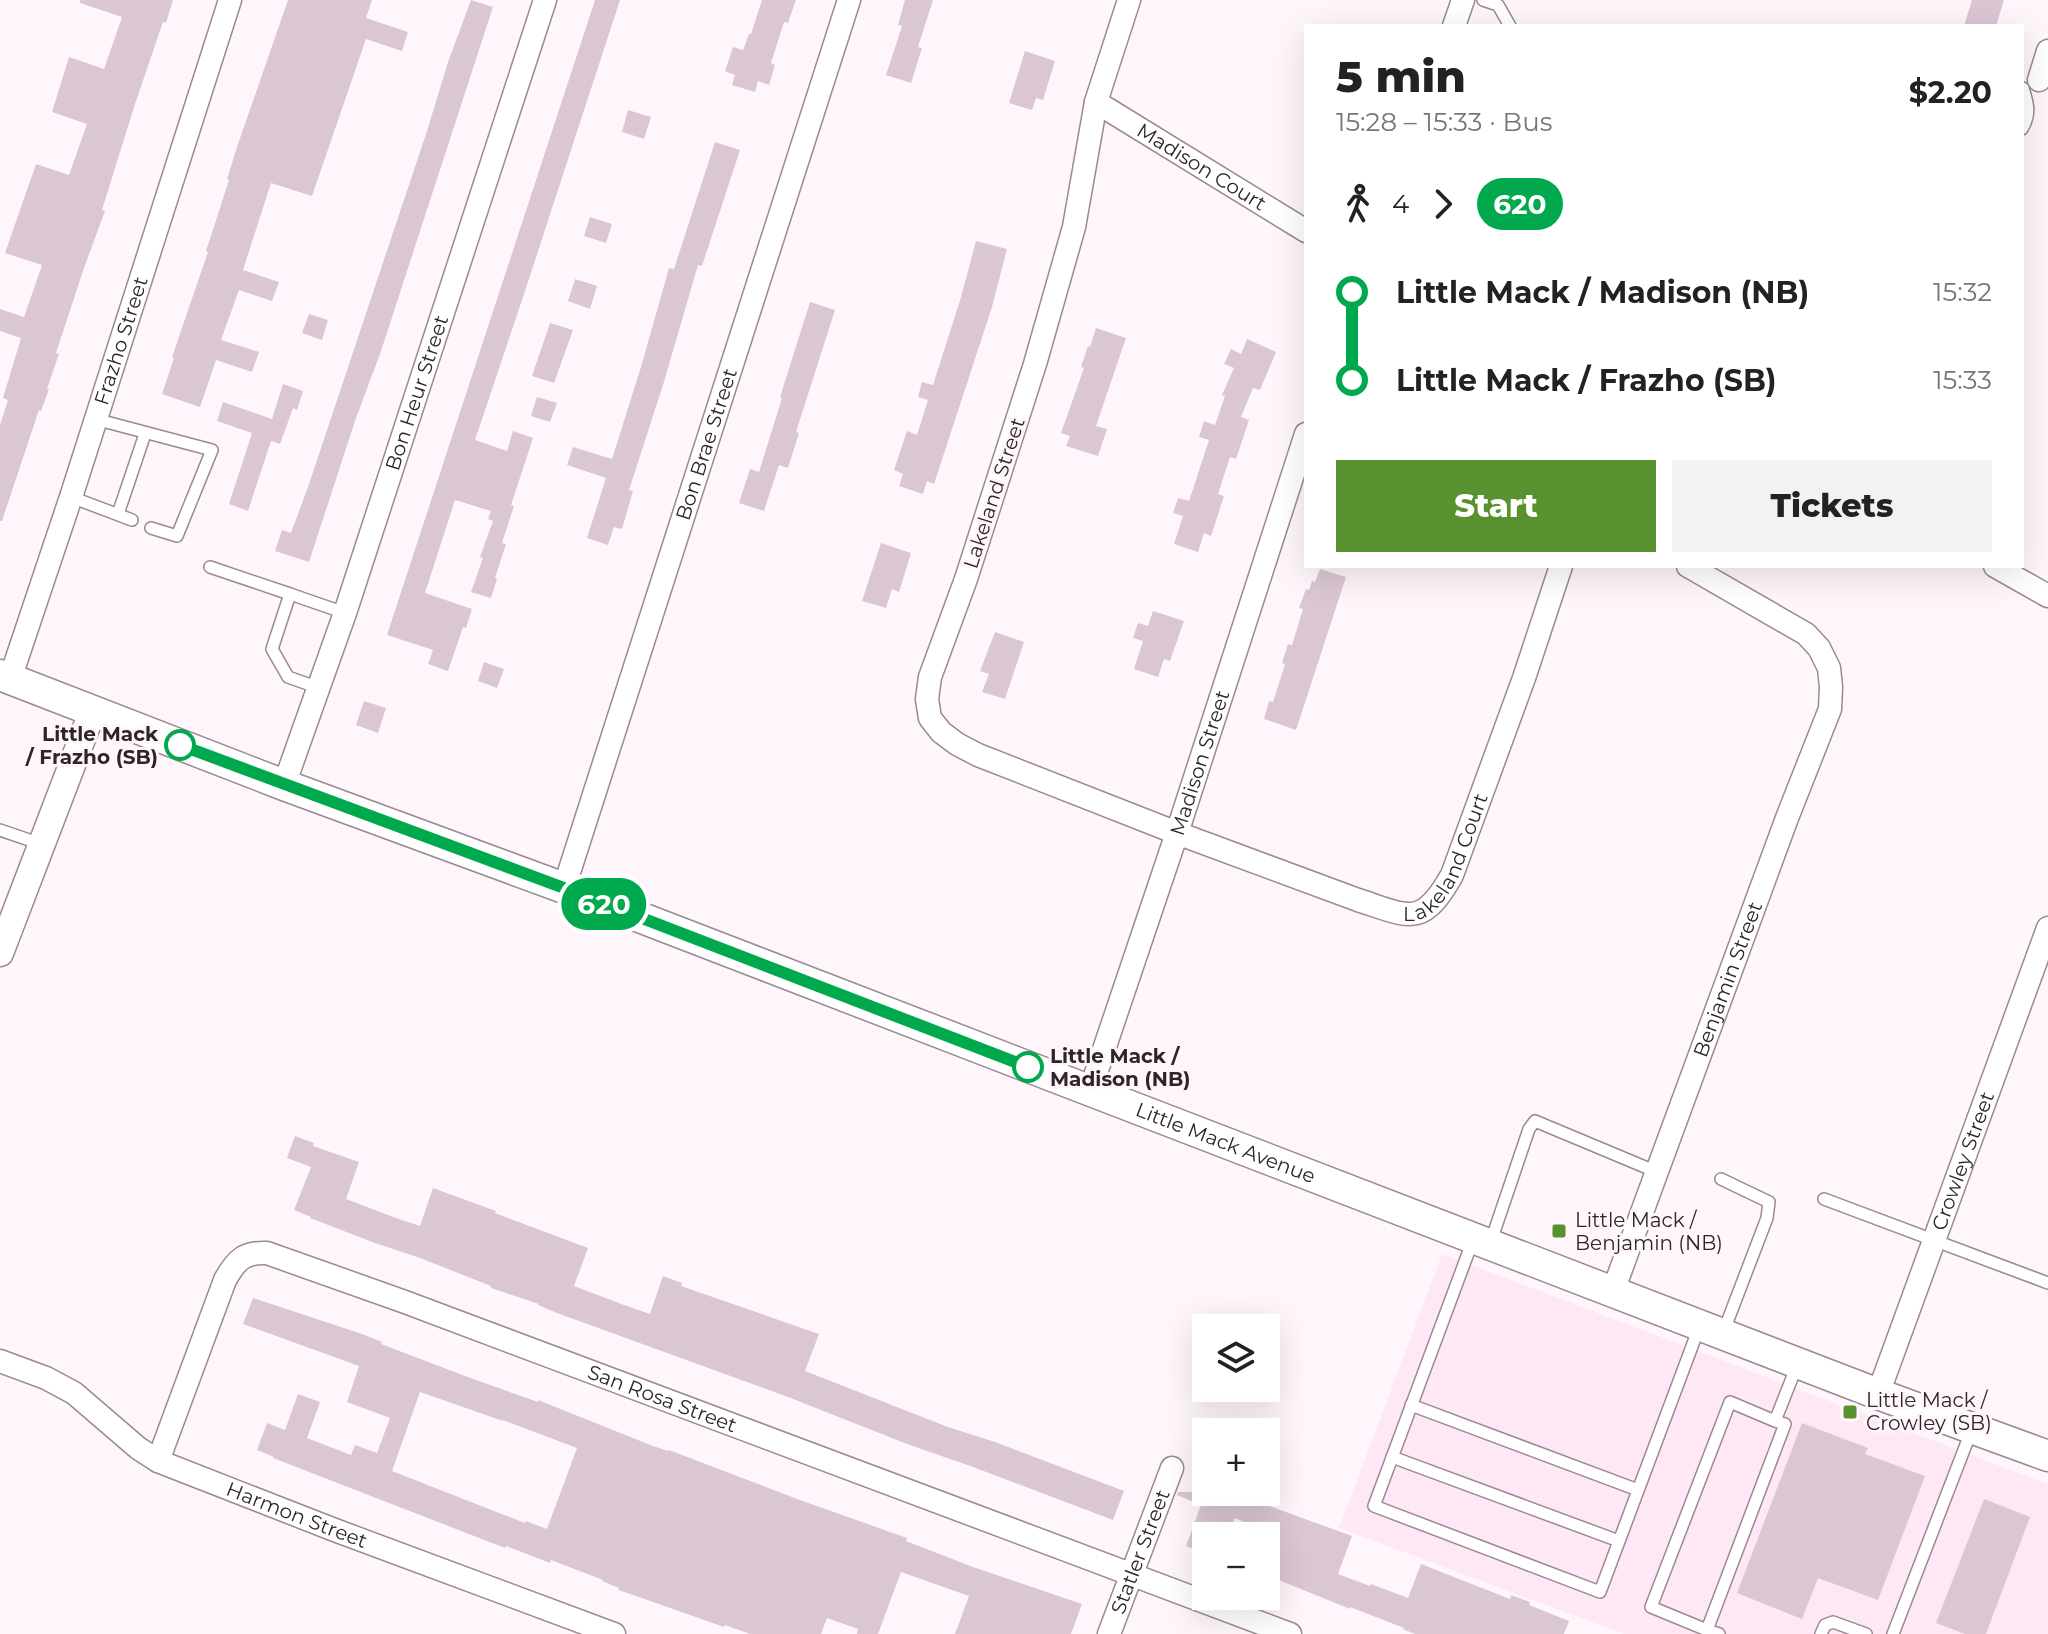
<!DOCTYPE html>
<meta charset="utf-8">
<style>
:root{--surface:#fff;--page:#f2f2f2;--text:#222;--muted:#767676;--accent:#58922f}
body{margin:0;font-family:Montserrat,sans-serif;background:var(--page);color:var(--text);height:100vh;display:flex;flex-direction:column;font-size:30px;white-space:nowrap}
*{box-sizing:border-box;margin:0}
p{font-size:26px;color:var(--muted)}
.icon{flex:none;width:44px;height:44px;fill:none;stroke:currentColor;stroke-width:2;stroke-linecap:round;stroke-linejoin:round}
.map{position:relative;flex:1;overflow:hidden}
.details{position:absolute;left:1304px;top:24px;width:720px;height:544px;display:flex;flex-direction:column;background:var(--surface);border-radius:0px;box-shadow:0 8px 32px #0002}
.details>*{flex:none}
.badge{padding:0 16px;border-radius:26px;font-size:28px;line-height:52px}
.controls{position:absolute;left:1192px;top:1314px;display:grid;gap:16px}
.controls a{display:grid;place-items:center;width:88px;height:88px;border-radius:0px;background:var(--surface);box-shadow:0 8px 32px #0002;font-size:40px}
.map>.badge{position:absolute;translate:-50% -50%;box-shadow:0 0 0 4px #fff}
.legs{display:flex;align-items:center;gap:12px;height:88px;padding:0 32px;font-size:26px}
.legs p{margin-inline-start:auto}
.summary{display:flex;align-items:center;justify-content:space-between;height:136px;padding:0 32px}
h1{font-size:44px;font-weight:800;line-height:60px}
.action{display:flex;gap:16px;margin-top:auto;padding:16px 32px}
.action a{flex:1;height:92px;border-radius:0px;background:var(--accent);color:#fff;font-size:32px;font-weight:800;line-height:92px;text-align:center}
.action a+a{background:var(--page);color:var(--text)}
ul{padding:0 32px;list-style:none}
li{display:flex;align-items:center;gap:28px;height:88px;font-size:30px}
li i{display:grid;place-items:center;width:12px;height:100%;margin:0 10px;background:currentColor}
li i::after{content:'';width:20px;height:20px;margin:-10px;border:6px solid;border-radius:50%;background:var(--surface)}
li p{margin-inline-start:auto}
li:first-child i{background:linear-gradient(#0000 50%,currentColor 0)}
li:last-child i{background:linear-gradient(currentColor 50%,#0000 0)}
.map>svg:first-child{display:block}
.built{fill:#fee8f6}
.building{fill:#dbc7d4;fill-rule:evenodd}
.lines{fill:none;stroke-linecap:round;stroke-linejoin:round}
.service-casing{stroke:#9b8894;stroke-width:14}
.minor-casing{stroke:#9b8894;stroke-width:25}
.tertiary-casing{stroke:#9b8894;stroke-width:29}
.secondary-casing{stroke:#9b8894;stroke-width:33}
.service{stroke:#fff;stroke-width:11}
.minor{stroke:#fff;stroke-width:22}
.tertiary{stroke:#fff;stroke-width:26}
.secondary{stroke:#fff;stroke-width:30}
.line-1-casing{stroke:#fff;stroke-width:18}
.line-1{stroke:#00a94e;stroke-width:12}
.stop-1-dot{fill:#fff;stroke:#00a94e;stroke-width:4}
.poi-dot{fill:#58922f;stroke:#fff6fc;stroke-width:3}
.labels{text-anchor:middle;stroke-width:6;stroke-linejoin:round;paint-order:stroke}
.street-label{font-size:20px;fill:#2d252a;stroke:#fff6fc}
.stop-label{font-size:20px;font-weight:bold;fill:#2d252a;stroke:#fff6fc;text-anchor:end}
.poi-label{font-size:20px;fill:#2d252a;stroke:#fff6fc;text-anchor:start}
</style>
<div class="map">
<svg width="2048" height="1634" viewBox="0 0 2048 1634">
<rect width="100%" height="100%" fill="#fff6fc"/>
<polygon class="built" points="1442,1254 2048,1484 2048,1634 1624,1634 1339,1528"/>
<g class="building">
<polygon points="80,0 173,0 166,23 163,22 135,104 102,210 105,211 84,268 56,353 59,354 47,389 49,389 41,411 39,410 2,521 0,521 0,425 8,400 3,398 21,338 0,331 0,309 24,317 42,265 5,253 36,164 69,175 87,124 52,112 69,57 104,69 122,17 80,3"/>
<polygon points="288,0 372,0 366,18 408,32 402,51 366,39 312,196 271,183 243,270 279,282 272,301 239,290 221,340 259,352 252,372 216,360 200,407 162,394 174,358 172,357 208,252 206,251 229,180 227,179 238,144"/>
<polygon points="471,0 493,7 381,351 355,421 309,562 275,551 282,530 291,533 309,484 427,131 448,62"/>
<polygon points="595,0 620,0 526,288 475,440 507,451 513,431 533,438 511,505 514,506 502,543 506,544 495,578 497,579 491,598 471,592 483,558 480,557 493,521 488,519 491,511 455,500 425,593 472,609 466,628 463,627 448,671 428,664 433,650 387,635"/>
<polygon points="762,0 796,0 788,23 784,22 771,63 775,65 769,85 758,81 755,92 732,85 735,75 725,71 733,47 743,50 749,34 751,34"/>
<polygon points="905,0 933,0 918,47 922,48 911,83 886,75 902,26 898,25"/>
<polygon points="1972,0 2004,0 1996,26 1964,26"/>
<polygon points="1025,51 1055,61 1043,100 1036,98 1032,110 1009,103"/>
<polygon points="628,110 651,117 644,139 622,132"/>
<polygon points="715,142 740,150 702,266 698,265 663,385 629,490 633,491 622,529 614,527 608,545 587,538 606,478 567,465 573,447 612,459 641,367 669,268 674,269"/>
<polygon points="590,217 612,224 606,243 584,236"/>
<polygon points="976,241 1007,249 992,307 934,484 927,481 923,494 899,486 903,474 894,470 907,431 917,435 928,400 918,397 922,382 933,385 961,297"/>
<polygon points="575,279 597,286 590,309 568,301"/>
<polygon points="810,302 835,310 796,432 799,433 788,468 779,465 764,511 739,503 750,469 759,472 782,398 780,397"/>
<polygon points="309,314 328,320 322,340 302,333"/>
<polygon points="550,323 573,330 554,383 532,376"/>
<polygon points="1096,328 1126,338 1096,426 1107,429 1098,456 1066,446 1070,436 1061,433 1084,368 1081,367 1088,346 1090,347"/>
<polygon points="1247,339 1276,352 1260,390 1253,388 1241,417 1249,420 1236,459 1230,457 1218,494 1224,496 1211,536 1204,533 1198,552 1174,544 1183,516 1173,513 1178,498 1189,501 1194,486 1209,440 1199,437 1204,421 1215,425 1225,396 1222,395 1234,368 1224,364 1231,349 1241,354"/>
<polygon points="283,384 303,391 297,410 293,408 280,444 271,441 248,511 229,504 252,433 217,421 223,402 272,419"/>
<polygon points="537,397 557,403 550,422 531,416"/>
<polygon points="881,543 911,553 899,592 892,589 886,608 862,601"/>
<polygon points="1320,569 1346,577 1296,730 1264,719 1269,701 1273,702 1285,664 1282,663 1288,644 1292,645 1303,609 1299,608 1306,589 1309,590 1312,581 1315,582"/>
<polygon points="1153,611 1184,621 1170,661 1164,659 1158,677 1134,669 1143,641 1133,638 1138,623 1148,626"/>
<polygon points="995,632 1024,642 1005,699 982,692 989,674 980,671"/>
<polygon points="484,662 504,669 497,688 478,681"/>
<polygon points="364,701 386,708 378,733 356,725"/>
<polygon points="295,1136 314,1143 313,1146 359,1162 346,1199 396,1218 420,1226 433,1188 496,1211 495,1213 588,1248 574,1286 624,1305 650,1314 663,1276 682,1283 681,1286 819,1334 805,1371 948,1427 995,1442 1124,1491 1113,1520 973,1467 907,1444 788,1397 557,1313 538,1305 539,1304 491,1288 491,1286 420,1258 375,1243 310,1218 311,1217 294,1210 311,1167 287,1158"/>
<path d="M253 1298 362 1334 382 1342 381 1344 473 1379 538 1402V1400L653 1446 668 1451 669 1450 800 1500 907 1538 906 1541 973 1567 1082 1604 1071 1634H955L969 1596 901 1572 878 1634H857L858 1629 827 1618 821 1634H750L725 1625 724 1627 636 1596 618 1590 619 1588 602 1581 603 1580 551 1560 550 1563 506 1546 505 1548 273 1458 274 1457 257 1450 267 1423 285 1430 298 1394 320 1402 307 1438 351 1455 355 1445 377 1453 390 1418 347 1402 359 1366 243 1324ZM420 1392 503 1421V1420L577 1448 547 1529 526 1521 525 1523 392 1471Z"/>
<polygon points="1802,1423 1868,1448 1865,1454 1925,1476 1878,1600 1818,1578 1802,1619 1737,1593"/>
<polygon points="1178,1492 1231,1492 1352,1536 1338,1574 1370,1586 1371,1584 1408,1598 1421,1564 1510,1599 1511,1595 1530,1602 1529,1605 1569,1621 1564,1634 1415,1634 1403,1629 1404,1628 1350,1607 1350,1609 1266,1575 1266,1531 1235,1518 1228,1536 1206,1536 1206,1554 1186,1546 1201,1505 1177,1495"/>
<polygon points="1984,1499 2030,1517 1986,1634 1965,1634 1936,1623"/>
</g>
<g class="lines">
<g class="service-casing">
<g id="service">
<polyline points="1483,0 1498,5 1510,26"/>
<path d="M2022 129C2031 114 2028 104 2023 88"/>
<polyline points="95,419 212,450 177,536 151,528"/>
<polyline points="71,497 132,520"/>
<polyline points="118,514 145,434"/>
<polyline points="210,567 290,594"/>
<polyline points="319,688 288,677 272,649 290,594 345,613"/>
<polyline points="0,830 41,844"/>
<polyline points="1721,1179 1769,1202 1767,1218 1723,1333"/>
<polyline points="1824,1199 2048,1283"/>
<polyline points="1473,1240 1374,1506 1600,1592 1700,1325"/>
<polyline points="1490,1244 1529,1129 1535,1121 1657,1172"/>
<polyline points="1411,1405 1638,1490"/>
<polyline points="1775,1421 1785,1424 1707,1630 1651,1607 1730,1402 1775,1421 1798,1363"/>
<polyline points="1392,1457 1619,1541"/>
<polyline points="1707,1630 1719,1634"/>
<polyline points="1821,1634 1825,1625 1833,1622 1866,1634"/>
<polyline points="1893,1634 1972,1429"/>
</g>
</g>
<g class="minor-casing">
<g id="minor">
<path id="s1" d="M1129 0 1096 102 1074 227 1035 364 966 579 930 677 927 699 930 718 941 732 957 744 978 755 1177 833 1358 900C1410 917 1422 928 1452 875L1524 678 1561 566"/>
<polyline points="1454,26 1463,0"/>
<polyline points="2039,80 2048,51"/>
<path id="s2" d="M1096 102 1306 231"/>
<polyline points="1995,566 2048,596"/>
<path id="s3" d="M10 679 71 497 230 0"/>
<path id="s4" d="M284 785 345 613 545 0"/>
<path id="s5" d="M564 888 849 0"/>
<path id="s6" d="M1090 1091 1177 833 1306 434"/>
<path id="s7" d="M1613 1291 1787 818 1830 709 1831 687 1829 668 1819 648 1806 634 1688 566"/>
<path id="s8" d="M0 1361 46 1378 74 1393 138 1448 158 1461 332 1529 614 1634"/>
<path id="s9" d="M1878 1394 2048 928"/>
<path id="s10" d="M158 1461 225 1280C236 1260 244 1252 267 1253L405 1302 1290 1634"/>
<path id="s11" d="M1109 1634 1172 1468"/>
</g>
</g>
<g class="tertiary-casing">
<polyline id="tertiary" points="0,953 93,710"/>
</g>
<g class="secondary-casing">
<g id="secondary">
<path id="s12" d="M0 675 284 785 564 888 1878 1394 2048 1456"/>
</g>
</g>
<use href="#service" class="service"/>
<use href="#minor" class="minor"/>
<use href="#tertiary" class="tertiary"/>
<use href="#secondary" class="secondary"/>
</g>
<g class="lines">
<g class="line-1-casing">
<polyline id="line-1" points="180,745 564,888 1028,1067"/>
</g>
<use href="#line-1" class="line-1"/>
</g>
<g class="stop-1-dot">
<circle cx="180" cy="745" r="14"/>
<circle cx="1028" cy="1067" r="14"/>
</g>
<g class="poi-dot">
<rect x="1551" y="1223" width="16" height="16" rx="4"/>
<rect x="1842" y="1404" width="16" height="16" rx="4"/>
</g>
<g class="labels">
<g class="street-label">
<text dy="7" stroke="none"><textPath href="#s2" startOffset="124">Madison Court</textPath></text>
<text dy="7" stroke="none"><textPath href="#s3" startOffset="356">Frazho Street</textPath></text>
<text dy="7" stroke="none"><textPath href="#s4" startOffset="414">Bon Heur Street</textPath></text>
<text dy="7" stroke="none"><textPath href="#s5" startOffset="466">Bon Brae Street</textPath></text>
<text transform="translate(994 493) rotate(-72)" y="7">Lakeland Street</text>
<text dy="7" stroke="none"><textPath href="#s6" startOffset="346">Madison Street</textPath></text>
<text dy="7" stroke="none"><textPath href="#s1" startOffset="1340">Lakeland Court</textPath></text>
<text dy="7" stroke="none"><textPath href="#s7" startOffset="332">Benjamin Street</textPath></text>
<text dy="7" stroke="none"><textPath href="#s12" startOffset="1312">Little Mack Avenue</textPath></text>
<text dy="7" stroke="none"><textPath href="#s9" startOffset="248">Crowley Street</textPath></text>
<text dy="7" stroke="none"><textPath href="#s10" startOffset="668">San Rosa Street</textPath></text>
<text dy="7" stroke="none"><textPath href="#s8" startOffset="338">Harmon Street</textPath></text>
<text dy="7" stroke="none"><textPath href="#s11" startOffset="88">Statler Street</textPath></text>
</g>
<g class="stop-label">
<text x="158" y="741">Little Mack<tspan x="158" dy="23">/ Frazho (SB)</tspan></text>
<text x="1050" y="1063" text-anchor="start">Little Mack /<tspan x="1050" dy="23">Madison (NB)</tspan></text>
</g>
<g class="poi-label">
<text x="1575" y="1227">Little Mack /<tspan x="1575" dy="23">Benjamin (NB)</tspan></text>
<text x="1866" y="1407">Little Mack /<tspan x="1866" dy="23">Crowley (SB)</tspan></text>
</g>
</g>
</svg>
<div class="controls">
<a><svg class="icon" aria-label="layers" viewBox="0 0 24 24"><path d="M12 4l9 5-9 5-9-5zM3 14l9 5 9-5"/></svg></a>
<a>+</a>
<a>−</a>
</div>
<b class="badge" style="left:604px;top:904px;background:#00a94e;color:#fff">620</b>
<section class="details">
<div class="summary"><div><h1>5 min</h1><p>15:28 – 15:33 · Bus</p></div><b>$2.20</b></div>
<div class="legs"><svg class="icon" aria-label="walk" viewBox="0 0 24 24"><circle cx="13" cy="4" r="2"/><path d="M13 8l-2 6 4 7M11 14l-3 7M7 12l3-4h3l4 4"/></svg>4<svg class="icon" aria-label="forward" viewBox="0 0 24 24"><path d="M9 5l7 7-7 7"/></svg><b class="badge" style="background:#00a94e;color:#fff">620</b></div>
<ul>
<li><i style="color:#00a94e"></i><b>Little Mack / Madison (NB)</b><p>15:32</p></li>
<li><i style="color:#00a94e"></i><b>Little Mack / Frazho (SB)</b><p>15:33</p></li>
</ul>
<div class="action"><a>Start</a><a>Tickets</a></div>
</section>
</div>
